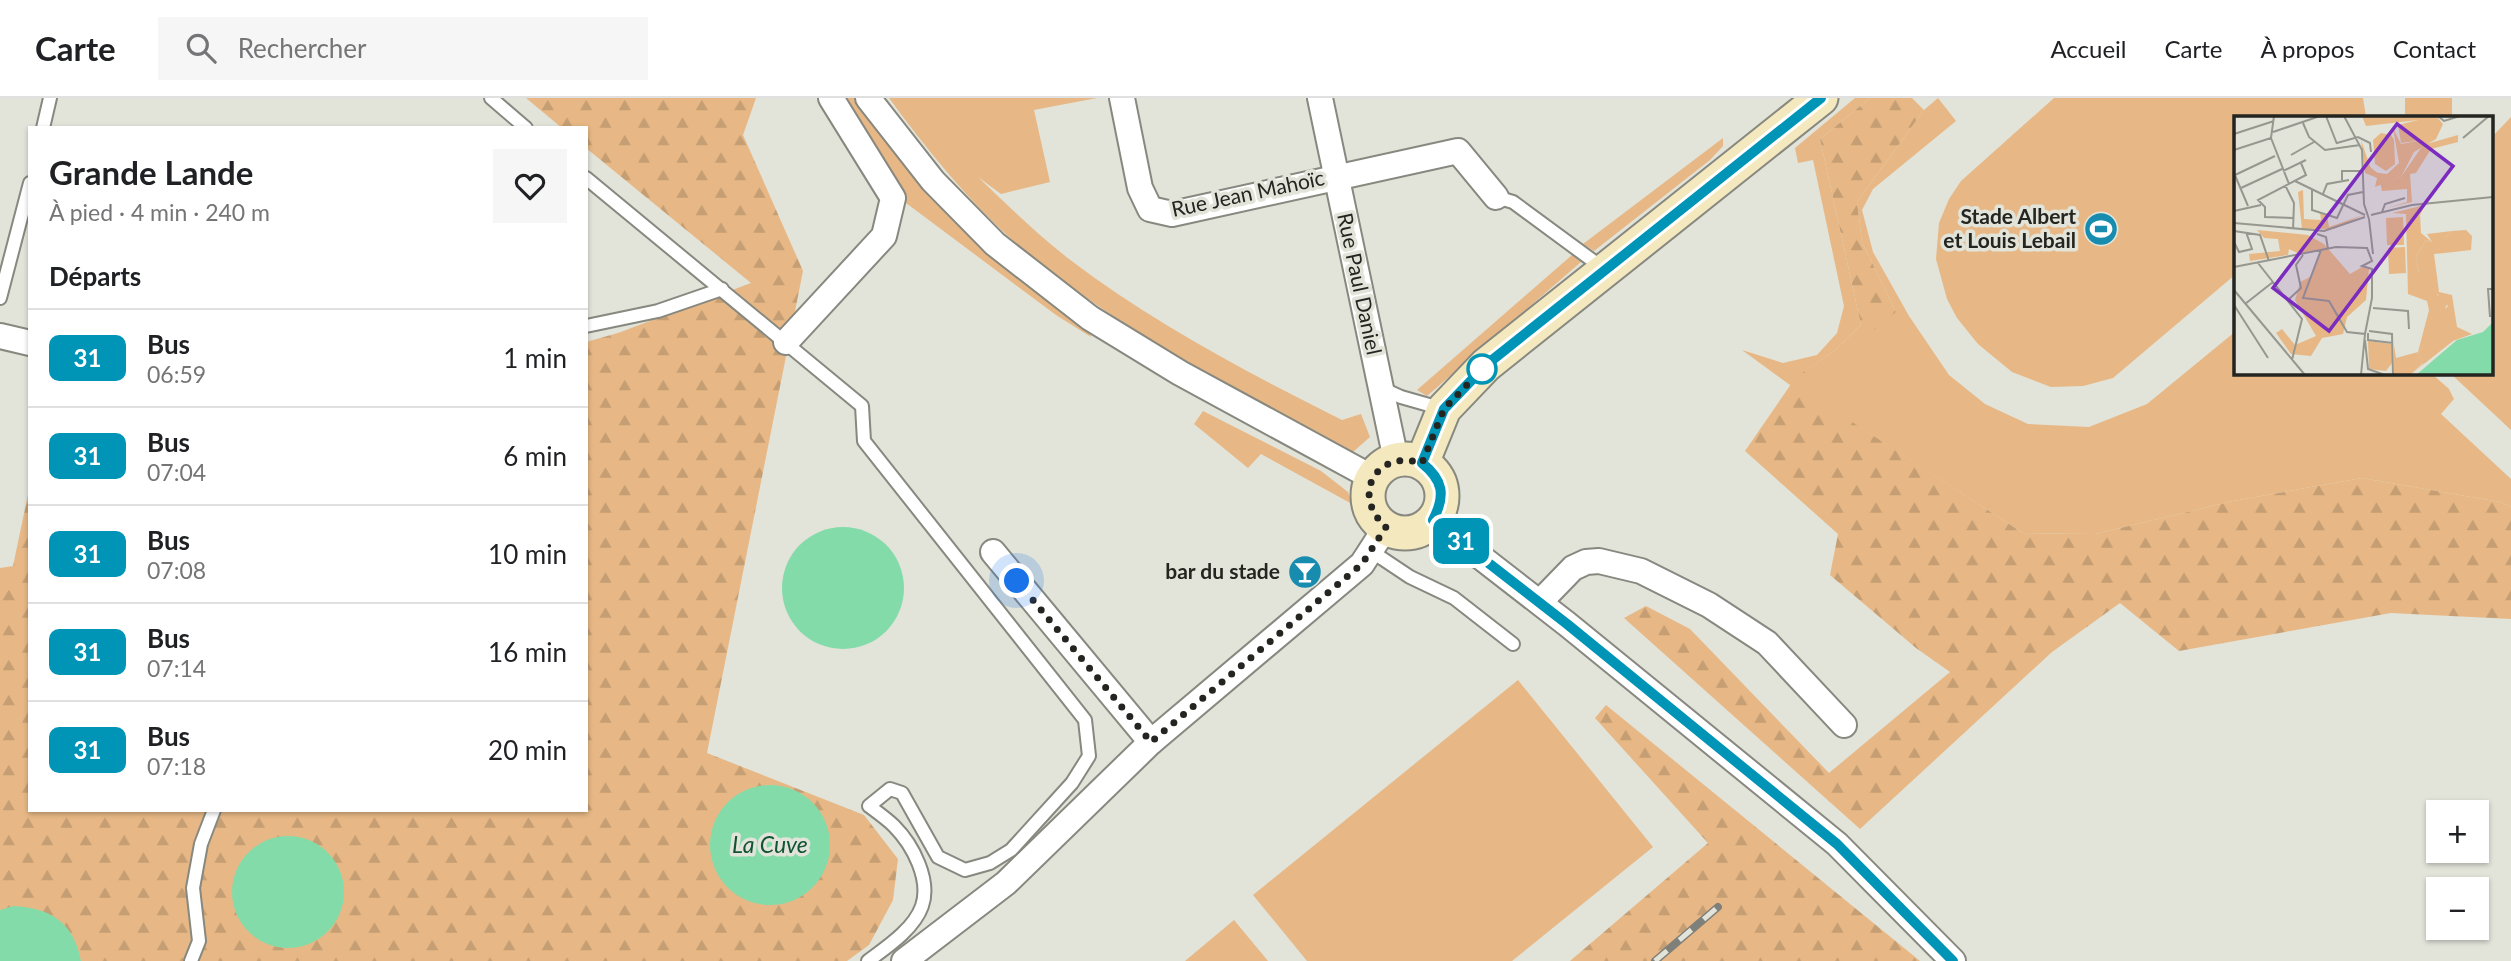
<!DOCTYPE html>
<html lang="fr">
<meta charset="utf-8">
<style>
:root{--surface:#fff;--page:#f6f6f6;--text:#202124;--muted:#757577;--line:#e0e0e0}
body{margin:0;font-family:Lato,sans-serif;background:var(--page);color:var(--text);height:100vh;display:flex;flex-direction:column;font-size:26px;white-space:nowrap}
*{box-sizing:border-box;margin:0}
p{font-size:23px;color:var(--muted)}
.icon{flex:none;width:38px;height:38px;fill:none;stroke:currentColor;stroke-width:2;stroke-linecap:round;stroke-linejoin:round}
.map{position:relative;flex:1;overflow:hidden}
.drawer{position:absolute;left:28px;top:28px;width:560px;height:686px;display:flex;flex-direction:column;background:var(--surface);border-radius:0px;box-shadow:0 2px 5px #0004}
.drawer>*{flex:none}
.badge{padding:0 14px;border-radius:10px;font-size:24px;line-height:46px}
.buttons{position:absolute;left:2426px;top:702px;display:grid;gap:14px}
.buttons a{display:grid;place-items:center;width:63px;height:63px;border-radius:0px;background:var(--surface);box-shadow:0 2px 5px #0004;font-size:35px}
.you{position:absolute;width:35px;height:35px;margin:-18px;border:5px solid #fff;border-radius:50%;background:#1a73e8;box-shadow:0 0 0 10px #1a73e833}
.map>.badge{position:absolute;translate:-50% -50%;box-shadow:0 0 0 4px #fff}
h2{padding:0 21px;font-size:26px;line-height:63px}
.round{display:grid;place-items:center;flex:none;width:74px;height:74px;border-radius:0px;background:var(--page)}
.overview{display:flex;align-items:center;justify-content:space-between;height:119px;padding:0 21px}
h1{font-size:33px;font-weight:700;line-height:52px}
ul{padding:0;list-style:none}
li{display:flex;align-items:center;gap:21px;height:98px;padding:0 21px;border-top:2px solid var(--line)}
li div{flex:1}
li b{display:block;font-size:26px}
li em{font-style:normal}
li .badge{min-width:77px;font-weight:700;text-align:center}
header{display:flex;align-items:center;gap:42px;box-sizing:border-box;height:98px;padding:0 35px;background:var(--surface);border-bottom:2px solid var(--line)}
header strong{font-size:33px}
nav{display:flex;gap:38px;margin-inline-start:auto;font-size:24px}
.search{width:490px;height:63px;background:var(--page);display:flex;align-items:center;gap:18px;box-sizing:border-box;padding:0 24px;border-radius:0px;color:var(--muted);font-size:26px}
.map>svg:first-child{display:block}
.green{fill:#e7b885}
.forest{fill:url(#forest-firs)}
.water{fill:#84dbaa}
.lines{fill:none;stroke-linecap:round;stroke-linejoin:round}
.lane-casing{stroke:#87887f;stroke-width:16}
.street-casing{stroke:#87887f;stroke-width:28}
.secondary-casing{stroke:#87887f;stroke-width:37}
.lane{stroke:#fff;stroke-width:12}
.street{stroke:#fff;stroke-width:24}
.secondary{stroke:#f4e8bf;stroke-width:33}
.rail-casing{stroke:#80807a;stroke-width:8}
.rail{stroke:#e2e3d9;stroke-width:5;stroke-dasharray:16;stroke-linecap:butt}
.line-casing{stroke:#fff;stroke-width:16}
.line{stroke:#0094b7;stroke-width:10}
.walk{stroke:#242421;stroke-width:7;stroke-dasharray:0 12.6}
.stop-dot{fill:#fff;stroke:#0094b7;stroke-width:3.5}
.labels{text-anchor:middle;stroke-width:7;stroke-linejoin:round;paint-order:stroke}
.street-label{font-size:21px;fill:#242421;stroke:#e2e3d9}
.poi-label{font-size:21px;font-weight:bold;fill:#242421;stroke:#e2e3d9;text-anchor:end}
.water-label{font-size:23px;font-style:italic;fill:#105435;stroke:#e2e3d9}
.inset-road{fill:none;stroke:#96978f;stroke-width:2}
.view{fill:#7b2cbf;fill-opacity:0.15;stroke:#7b2cbf;stroke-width:3.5}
.inset-edge{fill:none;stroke:#242421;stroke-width:3.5}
</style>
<header>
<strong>Carte</strong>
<div class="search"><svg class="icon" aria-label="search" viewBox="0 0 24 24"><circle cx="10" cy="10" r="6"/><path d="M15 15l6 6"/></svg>Rechercher</div>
<nav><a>Accueil</a><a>Carte</a><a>À propos</a><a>Contact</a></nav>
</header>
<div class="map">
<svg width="2511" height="863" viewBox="0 0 2511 863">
<defs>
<pattern id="forest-firs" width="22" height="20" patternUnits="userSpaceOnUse" patternTransform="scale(1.75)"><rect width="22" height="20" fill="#e7b885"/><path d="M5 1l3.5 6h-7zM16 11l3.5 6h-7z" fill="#c69e73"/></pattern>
</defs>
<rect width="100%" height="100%" fill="#e2e3d9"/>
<g class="green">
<polygon points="842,0 855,0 915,76 1089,233 1091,239 1056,217 906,105"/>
<path d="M889 0H1097L1034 12 1050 84 1001 96 978 79C1007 107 1037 136 1069 161 1153 225 1248 275 1342 322L1361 316 1370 339 1353 354C1240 295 1127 236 1027 155 975 111 929 55 889 0Z"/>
<polygon points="1855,0 1870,0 1820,41 1861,227 1834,253 1798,278 1896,214 1862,144 1857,104 1924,12 1938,0 1956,23 1873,91 1862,112 1873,154 1909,218 1949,277 1985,306 2028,326 2089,329 2147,306 2236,233 2236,275 2431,275 2449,291 2454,301 2441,316 2511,381 2511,409 2500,404 2362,380 2233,403 2095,436 2023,435 1808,296 1790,287 1742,252 1783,265 1817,257 1837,235 1844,208 1813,62 1798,65 1795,50"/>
<polygon points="2054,0 2363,0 2366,19 2236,19 2236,176 2113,280 2083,288 2051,289 2012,274 1978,246 1957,220 1947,201 1936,161 1939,125 1949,101 1961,83"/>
<rect x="2405" y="0" width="47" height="19"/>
<polygon points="2511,19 2511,332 2450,275 2492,275 2492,39"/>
<polygon points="1723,40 1723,48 1710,62 1594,153 1583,146"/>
<polygon points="1572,157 1581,164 1427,298 1417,292"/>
<polygon points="1203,313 1321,373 1348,394 1352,406 1261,356 1248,370 1194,326"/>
<polygon points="1518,582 1653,749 1512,863 1307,863 1253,797"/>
<polygon points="1234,822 1268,863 1185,863"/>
</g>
<g class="forest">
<polygon points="526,0 756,0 743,37 803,173 707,655 864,717 898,761 893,802 869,847 847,863 0,863 0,470 13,468 30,387 30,712 586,712 586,244 618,235 751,185 586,50 586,30 562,30"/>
<polygon points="1870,0 1912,0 1924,12 1857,104 1862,144 1896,214 1823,274 1806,294 2023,435 2095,436 2233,403 2362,380 2500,404 2511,409 2511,521 2391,515 2179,553 2120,505 2052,554 1860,731 1624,520 1646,508 1690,531 1829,675 1950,574 1916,550 1830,477 1838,436 1745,353 1796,279 1834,253 1861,227 1820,41"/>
<polygon points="1606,607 1920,863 1570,863 1708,745 1595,620"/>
</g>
<g class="water">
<circle cx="843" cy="490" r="61"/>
<circle cx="770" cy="747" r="60"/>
<circle cx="288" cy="794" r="56"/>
<path d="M13 808C51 810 73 824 81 863H0V812Z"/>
</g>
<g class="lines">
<g class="lane-casing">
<g id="lane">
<polyline points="491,0 526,30"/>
<polyline points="43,30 50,0"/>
<path d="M586 80 862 308 864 343 1085 622 1089 658 1072 685 1011 752 990 765 965 772 938 759 902 695 890 691 869 708C877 714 887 721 894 728 913 747 931 782 922 808 914 831 887 849 868 863"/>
<polyline points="1496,99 1513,104 1604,171"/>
<polyline points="0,200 30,85"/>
<polyline points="586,228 658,213 722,191"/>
<polyline points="1381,290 1401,299 1443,311"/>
<polyline points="1371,453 1410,479 1454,500 1513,546"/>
<polyline points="191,863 199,843 193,790 201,746 214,712"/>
</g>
</g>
<g class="street-casing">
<g id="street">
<polyline points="868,0 933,83 995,146 1090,220 1180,275 1373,380"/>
<polyline points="1122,0 1140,90 1150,111 1172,116 1458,53 1496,99"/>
<polyline points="1320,0 1396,362"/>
<polyline points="0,238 30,245"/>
<polyline points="786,244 884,138 893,100 831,0"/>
<polyline points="1433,422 1567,526 1837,746 1953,863"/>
<polyline points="993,454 1151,644"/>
<polyline points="1540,504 1573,470 1586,464 1599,463 1641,473 1709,507 1767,545 1844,627"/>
<polyline points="904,863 1006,785 1151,644 1362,466 1386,429"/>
</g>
</g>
<g class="secondary-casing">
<g id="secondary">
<circle cx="1405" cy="398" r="37"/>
<polyline points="1422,365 1444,311 1486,267 1821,0"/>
</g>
</g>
<use href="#lane" class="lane"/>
<use href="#street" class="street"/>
<use href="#secondary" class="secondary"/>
<g class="rail-casing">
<polyline id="rail" points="1655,863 1718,809"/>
</g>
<use href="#rail" class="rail"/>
</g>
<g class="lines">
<g class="line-casing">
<path id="line" d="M1821 0 1486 267 1444 311 1422 365C1443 382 1446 397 1433 422L1567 526 1837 746 1953 863"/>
</g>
<use href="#line" class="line"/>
<path class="walk" d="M1017 483 1151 644 1362 466 1386 429C1350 397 1376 351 1422 365L1444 311 1486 267 1482 271"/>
</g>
<defs>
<g id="stadium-disc" transform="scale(1.75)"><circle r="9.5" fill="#178caf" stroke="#e2e3d9"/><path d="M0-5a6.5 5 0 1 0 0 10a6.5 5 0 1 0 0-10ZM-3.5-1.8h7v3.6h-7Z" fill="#fff"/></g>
<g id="bar-disc" transform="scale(1.75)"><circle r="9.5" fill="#178caf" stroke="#e2e3d9"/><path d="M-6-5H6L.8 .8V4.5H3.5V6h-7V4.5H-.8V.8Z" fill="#fff"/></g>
</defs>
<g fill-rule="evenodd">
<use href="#stadium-disc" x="2101" y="131"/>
<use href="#bar-disc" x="1305" y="474"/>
</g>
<circle class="stop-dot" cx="1482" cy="271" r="14"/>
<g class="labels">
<g class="street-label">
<text transform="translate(1248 96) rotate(-12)" y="7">Rue Jean Mahoïc</text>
<text transform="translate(1359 186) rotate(78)" y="7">Rue Paul Daniel</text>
</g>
<g class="poi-label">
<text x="2076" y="126">Stade Albert<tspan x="2076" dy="24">et Louis Lebail</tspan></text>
<text x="1280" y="481">bar du stade</text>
</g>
<g class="water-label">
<text x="770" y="755">La Cuve</text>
</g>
</g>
<g transform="translate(2234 18)">
<rect width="259" height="259" fill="#e2e3d9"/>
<path d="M128 0H202L209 8 202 23 180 36 167 61 141 71 143 62 131 57 127 24 138 56 153 58 165 47 159 12 167 28 189 24 167 27 164 9 184 4 132 10ZM147 17 157 19 160 24 161 48 152 55 141 48 139 24ZM69 74 70 103 87 104 86 97 93 100 95 111 129 99 100 113H68L64 76ZM169 101 170 129H153L152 102ZM218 115 211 122V137L200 138 205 176 218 179 223 211 238 218 219 225 176 259 189 248 184 237 199 215 194 209 214 190 185 158 182 140 192 124 198 126 193 118ZM171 131 172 157 155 158 154 132Z" fill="#e7b885"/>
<path d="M224 19V26L197 33 182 57 176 58 178 86 153 92 173 86V73L148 75 145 62 131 55V47L146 59 148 68 167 61 189 29ZM191 89 186 99 187 117 198 126 192 124 182 140 185 158 201 160 203 179 215 184 208 199 195 209 200 215 184 237 189 247 176 259H160V229L162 242 184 236 195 194 193 185 174 178 172 98 158 97ZM23 114 74 119 90 128 116 158 128 151 135 153 132 184 113 201 109 218 88 222 77 240 57 238 42 217 48 213 61 229 82 220 61 184 66 166 78 160 88 133 65 138 55 133 54 139 16 145 15 138 46 135 44 123 30 122ZM232 114 238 120 237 134 211 137V122L218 115Z" fill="#e7b885"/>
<path d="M134 225 158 228V247L152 255 135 253Z" fill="#e7b885"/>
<path d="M259 206V259H182L223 224 249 216Z" fill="#84dbaa"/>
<path class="inset-road" d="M92 0 103 28M110 0 128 34 130 88 135 103 133 97M204 0 210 5 226 0M69 7 75 21 91 34 126 29M39 16 86 0M0 18 40 5M37 22 55 68M229 22 255 0M103 27 124 21 136 27 137 36M0 34 37 22 40 0M57 39 80 26M49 55 72 44M0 57 14 90M1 59 41 40M108 64V55H129M61 65 131 99M51 69 60 87 59 114M7 72 48 53M78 74V94L103 102 114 79 129 76M89 78 93 68 115 64M0 95 27 89M148 96 151 88 171 82M137 99 178 89 259 81M59 102 31 101V91L24 84 72 59 67 47M135 103 139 138M0 107 90 115 131 101M0 115 26 119 35 145M83 118 92 121 94 133M0 126 5 136 18 133 12 116M87 134 69 182 95 185 113 216 131 218 127 259M24 147 68 203 58 244M0 151 102 131 133 132 138 145 128 150 138 153V182L131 218M0 174 71 259M54 184 67 172 62 149 69 139M11 188 39 166M0 189 34 242M139 192 174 195 175 213M256 201 254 173H259M135 215 158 218 159 259M134 217V224L159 227M131 224 134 253 151 259"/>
<path class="view" d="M163 8 219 50 95 215 39 172Z"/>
<rect width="259" height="259" class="inset-edge"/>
</g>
</svg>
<div class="buttons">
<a>+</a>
<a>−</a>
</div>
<div class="you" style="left:1017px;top:483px"></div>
<b class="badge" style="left:1461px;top:443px;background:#0094b7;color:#fff">31</b>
<section class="drawer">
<div class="overview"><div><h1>Grande Lande</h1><p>À pied · 4 min · 240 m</p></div><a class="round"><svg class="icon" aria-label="heart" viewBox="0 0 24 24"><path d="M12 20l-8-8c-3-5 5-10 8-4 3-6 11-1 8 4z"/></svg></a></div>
<h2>Départs</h2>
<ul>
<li><span class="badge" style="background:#0094b7;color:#fff">31</span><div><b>Bus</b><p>06:59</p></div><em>1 min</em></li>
<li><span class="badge" style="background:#0094b7;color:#fff">31</span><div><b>Bus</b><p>07:04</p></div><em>6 min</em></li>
<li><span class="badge" style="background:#0094b7;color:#fff">31</span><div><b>Bus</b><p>07:08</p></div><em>10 min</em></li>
<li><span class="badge" style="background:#0094b7;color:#fff">31</span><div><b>Bus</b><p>07:14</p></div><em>16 min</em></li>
<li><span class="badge" style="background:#0094b7;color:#fff">31</span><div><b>Bus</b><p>07:18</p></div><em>20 min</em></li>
</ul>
</section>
</div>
